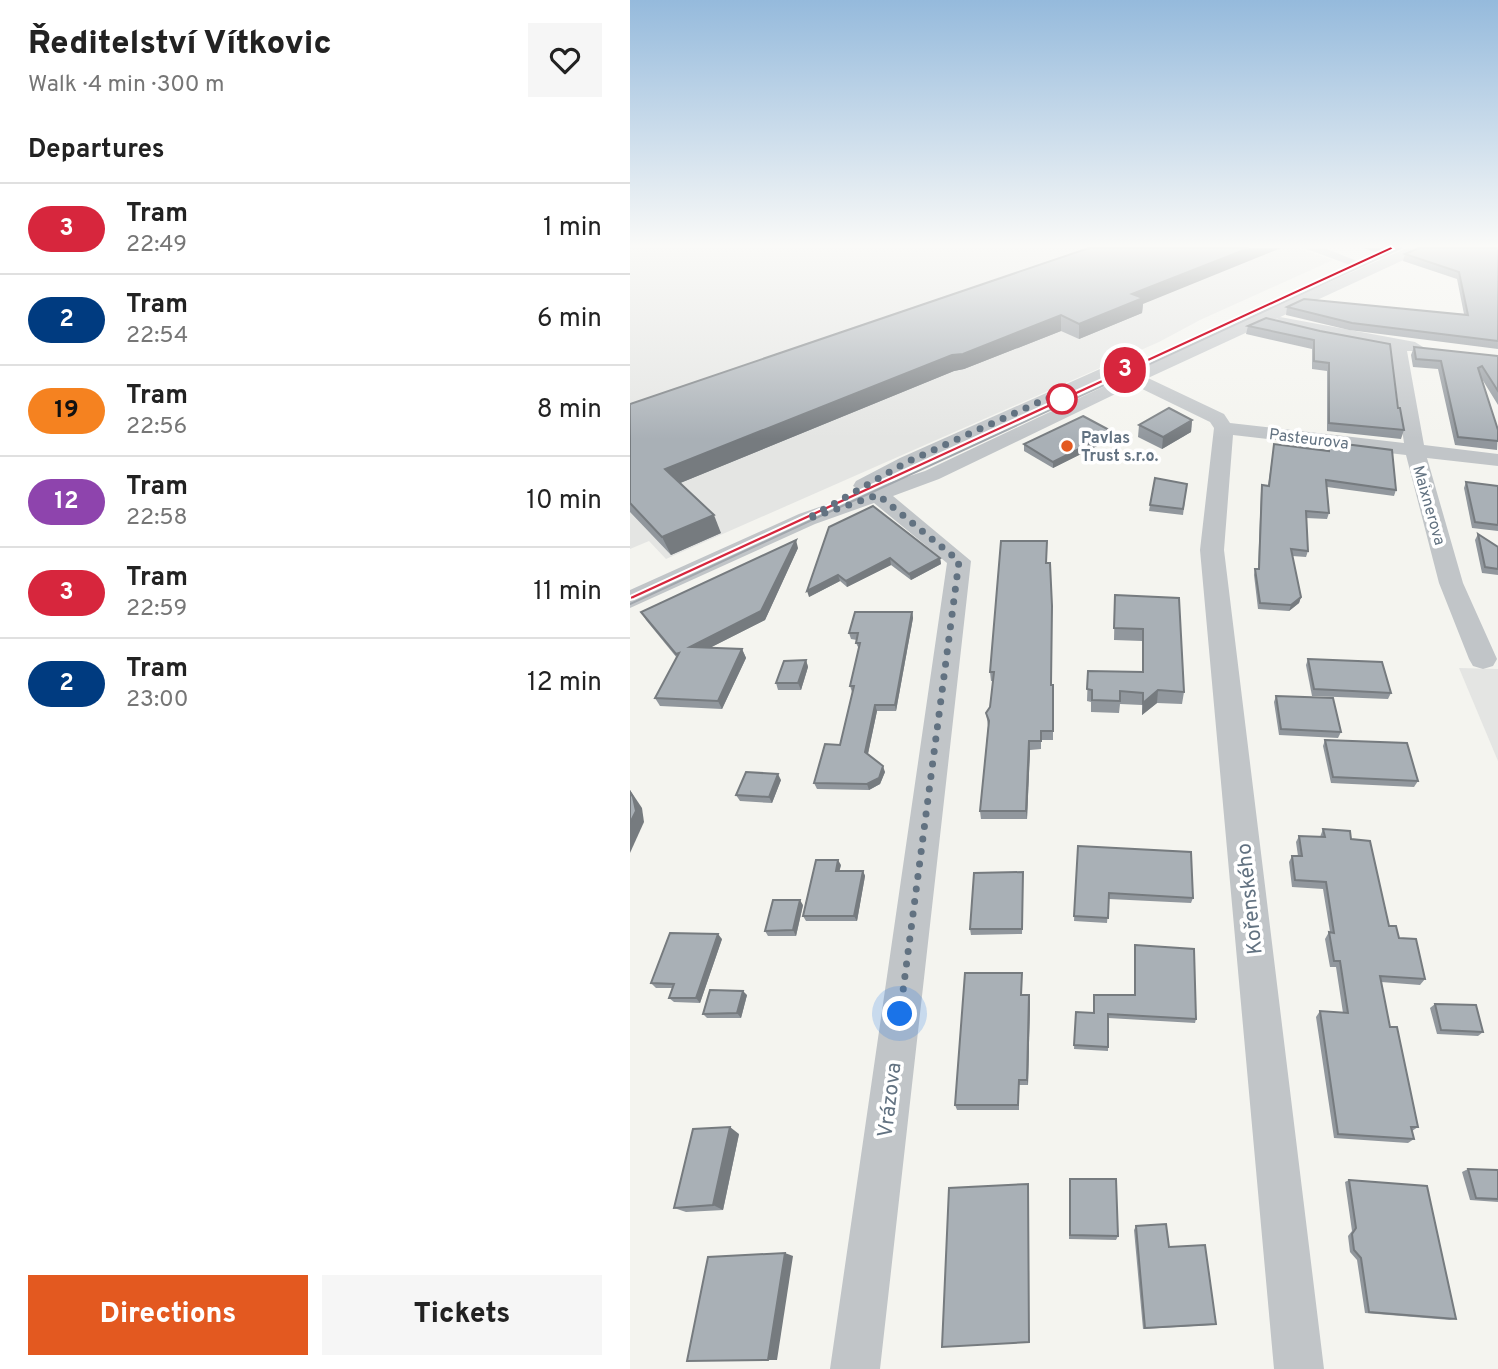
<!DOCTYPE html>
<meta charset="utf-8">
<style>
:root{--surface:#fff;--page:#f6f6f6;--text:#222;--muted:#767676;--line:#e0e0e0;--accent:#e35920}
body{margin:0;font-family:Overpass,sans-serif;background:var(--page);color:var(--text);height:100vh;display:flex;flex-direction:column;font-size:26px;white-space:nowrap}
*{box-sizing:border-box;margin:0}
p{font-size:23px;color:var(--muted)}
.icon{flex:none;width:38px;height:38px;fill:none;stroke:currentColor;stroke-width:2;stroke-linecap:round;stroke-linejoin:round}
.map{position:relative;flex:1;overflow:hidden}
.details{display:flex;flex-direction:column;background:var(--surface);width:630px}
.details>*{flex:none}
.badge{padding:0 14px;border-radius:23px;font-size:24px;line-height:46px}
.you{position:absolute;width:35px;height:35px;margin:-18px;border:5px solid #fff;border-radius:50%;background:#1a73e8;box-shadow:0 0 0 10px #1a73e833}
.map>.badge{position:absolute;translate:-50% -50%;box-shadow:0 0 0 4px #fff}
h2{padding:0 28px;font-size:26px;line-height:63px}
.round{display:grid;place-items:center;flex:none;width:74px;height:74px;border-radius:0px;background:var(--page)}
.summary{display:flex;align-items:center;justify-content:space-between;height:119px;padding:0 28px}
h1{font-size:33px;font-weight:800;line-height:52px}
.action{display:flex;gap:14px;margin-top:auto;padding:14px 28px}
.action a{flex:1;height:80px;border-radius:0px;background:var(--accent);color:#fff;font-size:28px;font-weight:800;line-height:80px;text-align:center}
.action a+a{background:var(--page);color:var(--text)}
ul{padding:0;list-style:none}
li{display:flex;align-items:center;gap:21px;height:91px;padding:0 28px;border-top:2px solid var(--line)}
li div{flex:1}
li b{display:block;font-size:26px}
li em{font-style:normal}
li .badge{min-width:77px;font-weight:700;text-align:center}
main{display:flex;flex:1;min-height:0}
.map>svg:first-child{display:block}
.built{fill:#e4e5e3}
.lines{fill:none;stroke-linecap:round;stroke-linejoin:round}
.minor{fill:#c1c5c8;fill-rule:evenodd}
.tram{stroke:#a1a7ad;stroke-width:2}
.wall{fill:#91979d}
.shaded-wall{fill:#767b7f}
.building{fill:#a9b0b6;stroke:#767b7f;stroke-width:2}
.line{fill:#d7263d;stroke:#fff;stroke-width:2}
.walk{stroke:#627281;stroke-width:7;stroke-dasharray:0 12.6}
.stop-dot{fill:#fff;stroke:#d7263d;stroke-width:3.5}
.poi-dot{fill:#e35920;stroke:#fff;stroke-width:2.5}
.labels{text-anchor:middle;stroke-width:7;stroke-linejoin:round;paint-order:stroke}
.far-poi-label{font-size:16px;font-weight:bold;fill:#627281;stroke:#fff;text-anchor:start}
.far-street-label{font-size:16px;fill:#627281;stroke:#fff}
.near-street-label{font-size:21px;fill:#627281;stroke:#fff}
</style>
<main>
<section class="details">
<div class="summary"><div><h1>Ředitelství Vítkovic</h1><p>Walk · 4 min · 300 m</p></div><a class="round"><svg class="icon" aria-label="heart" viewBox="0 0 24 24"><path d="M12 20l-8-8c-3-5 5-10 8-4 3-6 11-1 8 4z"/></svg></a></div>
<h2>Departures</h2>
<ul>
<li><span class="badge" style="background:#d7263d;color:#fff">3</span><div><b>Tram</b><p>22:49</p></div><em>1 min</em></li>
<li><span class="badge" style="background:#003b80;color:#fff">2</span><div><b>Tram</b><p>22:54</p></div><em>6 min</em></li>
<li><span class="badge" style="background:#f58220;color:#111">19</span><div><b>Tram</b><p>22:56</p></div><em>8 min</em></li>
<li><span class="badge" style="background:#8e44ad;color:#fff">12</span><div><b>Tram</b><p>22:58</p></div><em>10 min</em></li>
<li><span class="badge" style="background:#d7263d;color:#fff">3</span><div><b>Tram</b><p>22:59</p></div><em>11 min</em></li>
<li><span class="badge" style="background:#003b80;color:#fff">2</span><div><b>Tram</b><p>23:00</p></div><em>12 min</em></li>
</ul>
<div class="action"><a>Directions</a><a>Tickets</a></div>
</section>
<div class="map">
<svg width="868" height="1369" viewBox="0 0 868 1369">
<rect width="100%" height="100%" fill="#f4f4ef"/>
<g class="built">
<polygon points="0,248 667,248 703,260 570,320 529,342 36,559 19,541 0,549"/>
<polygon points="829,668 868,669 868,761"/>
</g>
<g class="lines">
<g class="minor">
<polygon points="674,248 694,248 727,261 720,265"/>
<polygon points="777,248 795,248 793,251 518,378 594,414 600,423 774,443 760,347 650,327 642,322 650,317 785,342 793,347 791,351 777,351 794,445 868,454 868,466 797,458 833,583 867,659 863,666 853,669 843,666 839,659 809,583 776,455 603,435 594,550 694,1369 644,1369 570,550 584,428 580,422 504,385 309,479 263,496 341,561 250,1369 200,1369 317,563 244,503 185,524 0,608 0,590 169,514 233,492 223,486 226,481 270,458 470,369 476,368 485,373 482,377 284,466 249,486 295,471 627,314"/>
</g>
<polyline class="tram" points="0,604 771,248"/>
</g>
<g class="wall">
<polygon points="459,248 513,304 512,313 449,339 431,331 334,369 324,371 50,483 91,533 41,555 0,512 0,404"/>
<polygon points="733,248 771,248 754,255"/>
<polygon points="868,248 868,349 719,330 656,315 657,307 834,314 827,279 773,261 775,254"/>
<polygon points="618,326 690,331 768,408 774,430 771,439 697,431 697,371 682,369 682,349 616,334"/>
<polygon points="784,347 868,356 868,405 852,379 868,430 867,450 825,445 808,369 783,367 781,355"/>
<polygon points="562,420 561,432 532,449 508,437 509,425"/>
<polygon points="483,432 483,438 423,468 394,451 394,444"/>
<polygon points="699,442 766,490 764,496 697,487 699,513 697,519 676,518 678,551 676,557 662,556 671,597 669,603 659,611 628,609 624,575 625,569 628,569 631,491 632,485 638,486 644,444 697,450"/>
<polygon points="836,482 868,486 868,531 842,528 834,488"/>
<polygon points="557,484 553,515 519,511 520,505"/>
<polygon points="199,527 310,558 311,564 281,580 261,565 217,587 210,581 179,597"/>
<polygon points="848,534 868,547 868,575 852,573 845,540"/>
<polygon points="168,548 135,620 79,648 112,649 116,658 92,709 30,706 25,698 47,658 16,620 11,612"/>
<polygon points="417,563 421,685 423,685 423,740 411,740 411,749 400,750 397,819 351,819 350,811 358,726 356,713 360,707 363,681 361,681 360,672"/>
<polygon points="485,595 549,598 554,692 552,704 527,703 512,715 512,705 490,704 489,713 461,712 461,702 457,701 458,671 512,672 512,641 484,640"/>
<polygon points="282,612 283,618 266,711 247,711 238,754 255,772 250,784 239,790 187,789 184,783 210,745 223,692 222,692 220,686 229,649 226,643 227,640 221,639 219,633"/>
<polygon points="678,659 761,693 758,699 682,696 676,665"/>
<polygon points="176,660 178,667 171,690 148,690 146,683"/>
<polygon points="646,696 711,732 708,738 649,735 644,702"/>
<polygon points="695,740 788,781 784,787 701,783 693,746"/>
<polygon points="151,780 142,803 110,801 106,795"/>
<polygon points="693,829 721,839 759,926 769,938 795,979 790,985 751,982 760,1027 788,1127 782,1131 784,1139 778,1143 704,1138 686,1017 690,1011 713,1013 706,967 700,967 695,939 699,932 700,932 693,889 662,887 659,862 662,856 668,856 666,842 669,836 690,837"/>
<polygon points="448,846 563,898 561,903 479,899 477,923 444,921"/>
<polygon points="211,865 209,871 233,871 235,876 227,921 176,921 173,916"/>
<polygon points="393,872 392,934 341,935 340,929"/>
<polygon points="173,905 166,936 138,936 135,931"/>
<polygon points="92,939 70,1003 44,1002 39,998 42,988 26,988 21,983"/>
<polygon points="505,945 566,1019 565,1023 478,1018 478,1051 444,1049 446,1012 463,1013 505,995"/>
<polygon points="392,973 392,995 399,995 400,1001 398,1085 389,1085 389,1110 327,1110 325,1105"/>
<polygon points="117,995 111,1018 77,1018 73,1014"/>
<polygon points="805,1004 853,1032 848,1036 807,1034 800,1008"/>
<polygon points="109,1134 93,1210 56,1212 44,1208"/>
<polygon points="838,1169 868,1170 868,1202 840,1200 832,1172"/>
<polygon points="440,1179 488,1236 486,1240 439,1239"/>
<polygon points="719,1180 826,1319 820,1320 735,1313 727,1260 720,1252 718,1236 722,1231 715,1182"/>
<polygon points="506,1226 539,1247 586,1324 581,1325 513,1329 504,1230"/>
</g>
<g class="shaded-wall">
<polygon points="619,248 651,248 513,304 512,313 449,339 449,324 502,294"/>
<polygon points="757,248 771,248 754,255"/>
<polygon points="431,315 431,331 334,369 324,371 43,486 35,469 322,355"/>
<polygon points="562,420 561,432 532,449 533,437"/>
<polygon points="483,432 483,438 423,468 423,462"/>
<polygon points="84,515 91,533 41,555 32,537"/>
<polygon points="166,540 168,548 135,620 64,656 60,647"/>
<polygon points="260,558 261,565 217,587 216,581"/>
<polygon points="310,558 311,564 281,580 279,574"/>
<polygon points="208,575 210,581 179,597 177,591"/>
<polygon points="671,597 669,603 659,611 661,605"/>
<polygon points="282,612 283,618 266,711 265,705"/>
<polygon points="112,649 116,658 92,709 88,701"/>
<polygon points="176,660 178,667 171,690 168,683"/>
<polygon points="528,690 527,703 512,715 513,703"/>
<polygon points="245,705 247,711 237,758 235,752"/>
<polygon points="399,741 400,750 397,819 396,811"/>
<polygon points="253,766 255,772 250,784 239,790 237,784"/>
<polygon points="148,774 151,780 142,803 139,797"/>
<polygon points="0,790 12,808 14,822 0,853"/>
<polygon points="208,860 211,865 208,877 206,871"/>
<polygon points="233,871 235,876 227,921 224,916"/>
<polygon points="170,900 173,905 166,936 163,930"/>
<polygon points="88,934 92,939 70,1003 66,998"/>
<polygon points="113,991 117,995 111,1018 107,1013"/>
<polygon points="399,995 400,1001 398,1085 397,1080"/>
<polygon points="100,1127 109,1134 93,1210 83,1205"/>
<polygon points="155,1253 163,1256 147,1360 138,1360"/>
</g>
<g class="building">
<polygon points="459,248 619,248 502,294 513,298 449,324 431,315 333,354 322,355 35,469 84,515 32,537 0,503 0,404"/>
<polygon points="789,248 868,248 868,341 722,323 657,307 674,299 838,315 829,272 775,254"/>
<polygon points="636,318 690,331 760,344 768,408 770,408 774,430 699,423 699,363 684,361 684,340 618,326"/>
<polygon points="784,347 868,356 868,391 852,366 848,368 868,430 868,441 828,437 811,361 786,359"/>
<polygon points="539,408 562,420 533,437 509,425"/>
<polygon points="453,416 483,432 423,462 394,444"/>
<polygon points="699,442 762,450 766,490 696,480 699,513 676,511 678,551 661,549 671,597 661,605 630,603 625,569 629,569 632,485 639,486 644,444 699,451"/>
<polygon points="525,478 557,484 553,509 520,505"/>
<polygon points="836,482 868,486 868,525 845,522"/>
<polygon points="243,506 310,558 279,574 260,558 216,581 208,575 177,591 199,527"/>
<polygon points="848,534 868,547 868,569 855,567"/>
<polygon points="166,540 131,611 60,647 112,649 88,701 25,698 49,653 46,654 11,612"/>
<polygon points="371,541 417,541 416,563 420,563 422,606 421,685 423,685 423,731 411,731 411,741 399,741 396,811 350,811 359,721 356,713 360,707 364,672 360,672"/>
<polygon points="485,595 549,598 554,692 528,690 513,703 513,693 490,691 490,701 462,700 462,690 457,689 458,671 513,672 513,629 484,628"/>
<polygon points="225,612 282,612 265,705 245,705 235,752 253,766 249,778 237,784 184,783 195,744 210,745 224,686 220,686 230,643 226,643 228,633 219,633"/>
<polygon points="678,659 752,662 761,693 684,689"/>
<polygon points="176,660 168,683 146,683 154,661"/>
<polygon points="646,696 703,698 711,732 651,729"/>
<polygon points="695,740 777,743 788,781 703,777"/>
<polygon points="116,772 148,774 139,797 106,795"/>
<polygon points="0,792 3,797 6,811 0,823"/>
<polygon points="693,829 720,831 721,839 740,841 759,926 766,926 769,938 786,939 795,979 750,976 760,1027 767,1027 788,1127 781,1127 784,1139 708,1134 690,1011 718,1013 710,961 704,961 699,932 704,933 696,882 665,880 662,856 672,856 669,836 695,837"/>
<polygon points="448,846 561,852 563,898 479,893 478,918 444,916"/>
<polygon points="186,860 208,860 206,871 233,871 224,916 173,916"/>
<polygon points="393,872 392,929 340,929 344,873"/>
<polygon points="143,900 170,900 163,930 135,931"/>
<polygon points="40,933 88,934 66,998 39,998 44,984 21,983"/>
<polygon points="505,945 564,949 566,1019 478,1014 478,1047 444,1045 446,1012 464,1013 464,995 505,995"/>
<polygon points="335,973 392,973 391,995 399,995 397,1080 389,1080 388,1105 325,1105"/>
<polygon points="80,990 113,991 107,1013 73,1014"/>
<polygon points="805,1004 846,1005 853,1032 811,1030"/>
<polygon points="100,1127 83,1205 44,1208 63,1129"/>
<polygon points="838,1169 868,1170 868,1199 846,1198"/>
<polygon points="440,1179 486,1179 488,1236 440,1235"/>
<polygon points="719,1180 797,1186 826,1319 739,1312 731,1258 724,1250 722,1234 726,1228"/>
<polygon points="398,1184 399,1342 312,1347 319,1188"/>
<polygon points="536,1224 539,1247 575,1245 586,1324 515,1328 506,1226"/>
<polygon points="155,1253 138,1360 57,1361 78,1257"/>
</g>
<linearGradient id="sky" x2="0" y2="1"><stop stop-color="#95badc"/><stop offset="0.56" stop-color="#fafaf8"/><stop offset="1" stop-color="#fafaf8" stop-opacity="0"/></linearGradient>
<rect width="868" height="439" fill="url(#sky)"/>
<polygon class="line" points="761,246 764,249 4,599 0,600 0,596"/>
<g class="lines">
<polyline class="walk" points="270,1014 329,561 248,495 177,519 277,462 418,398 432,399"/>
</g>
<circle class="stop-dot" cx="432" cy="399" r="14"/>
<circle class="poi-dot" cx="437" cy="446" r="7"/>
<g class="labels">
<g class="far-poi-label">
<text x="451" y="443">Pavlas<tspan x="451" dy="18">Trust s.r.o.</tspan></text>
</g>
<g class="far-street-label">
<text transform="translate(679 438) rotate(7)" y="6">Pasteurova</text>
<text transform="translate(800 505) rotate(74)" y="6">Maixnerova</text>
</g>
<g class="near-street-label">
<text transform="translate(619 899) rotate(-96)" y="7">Kořenského</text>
<text transform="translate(259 1100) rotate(-83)" y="7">Vrázova</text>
</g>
</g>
</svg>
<div class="you" style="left:270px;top:1014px"></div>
<b class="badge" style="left:495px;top:370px;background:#d7263d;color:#fff">3</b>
</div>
</main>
